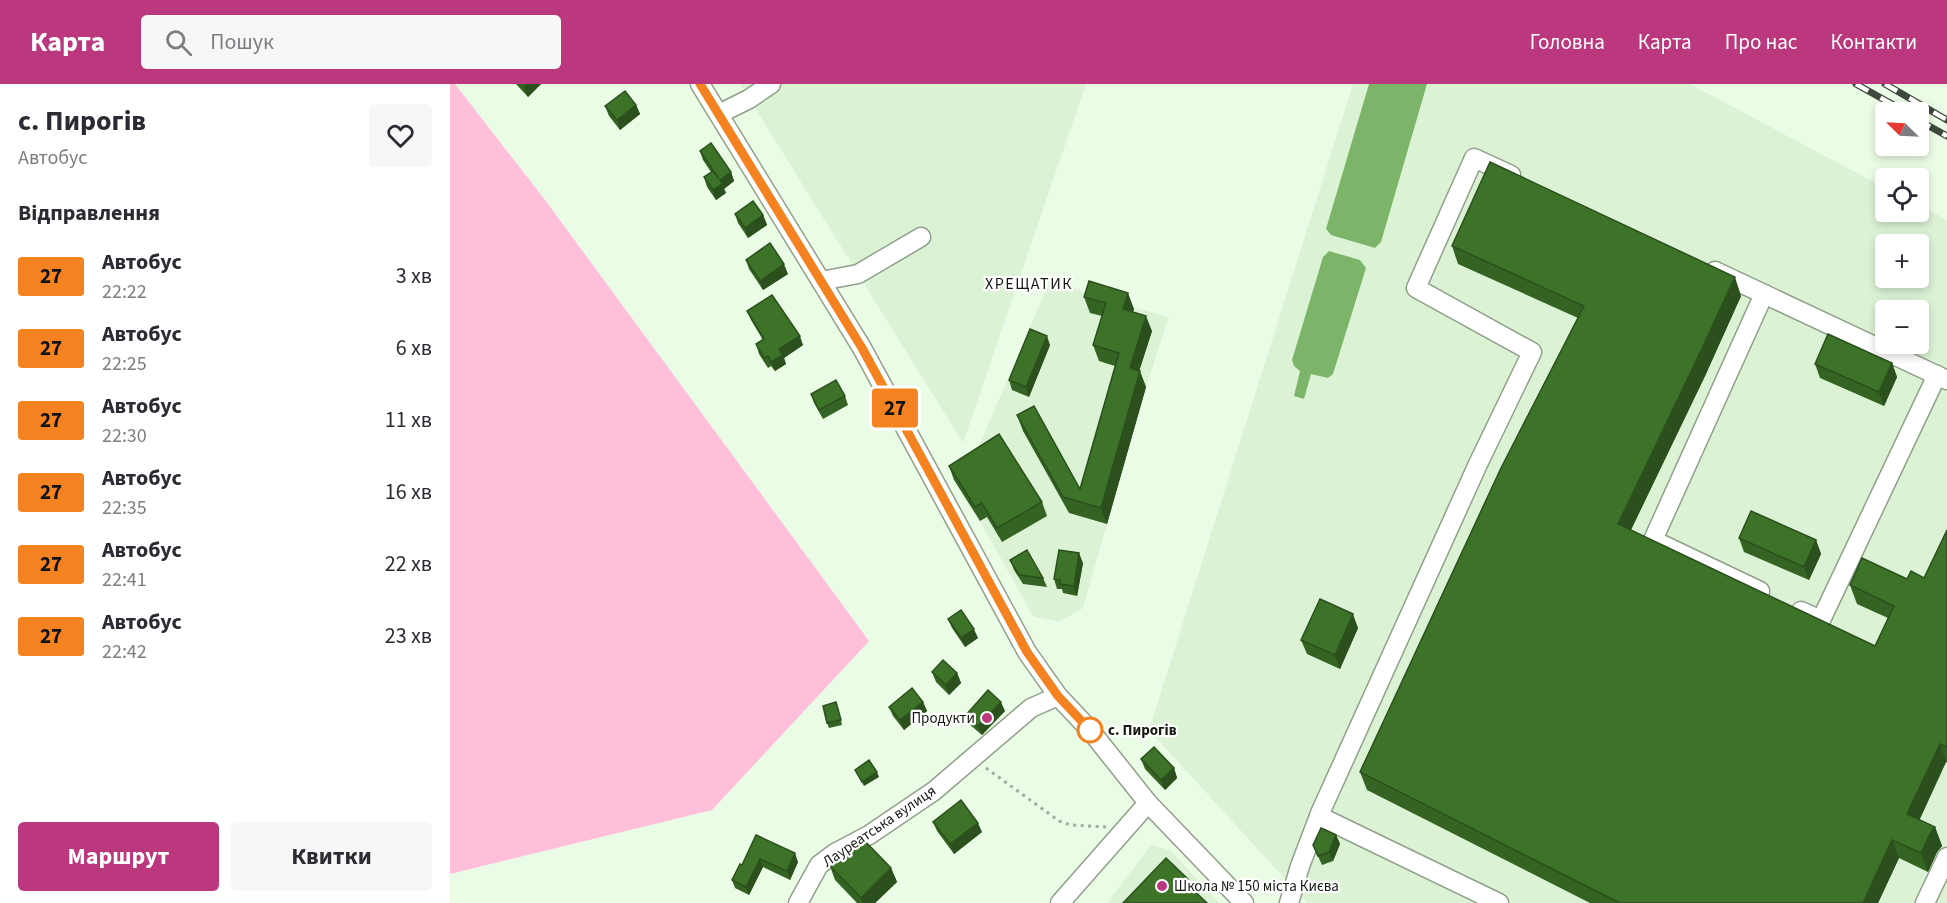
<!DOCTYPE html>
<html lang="uk">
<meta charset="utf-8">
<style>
:root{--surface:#fff;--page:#f7f7f7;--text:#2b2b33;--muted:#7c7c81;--accent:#bc387e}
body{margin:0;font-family:"Source Sans 3",sans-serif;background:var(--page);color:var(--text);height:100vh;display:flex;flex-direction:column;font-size:22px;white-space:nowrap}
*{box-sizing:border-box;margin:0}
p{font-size:20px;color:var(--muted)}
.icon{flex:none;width:33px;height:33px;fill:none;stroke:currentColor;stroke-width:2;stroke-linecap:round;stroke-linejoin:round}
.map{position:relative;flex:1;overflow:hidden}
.side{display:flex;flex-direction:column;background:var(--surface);width:450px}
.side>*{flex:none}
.badge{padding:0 12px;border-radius:4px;font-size:21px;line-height:39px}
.needle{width:39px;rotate:294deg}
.tools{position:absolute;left:1425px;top:18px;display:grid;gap:12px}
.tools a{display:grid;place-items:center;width:54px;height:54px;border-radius:6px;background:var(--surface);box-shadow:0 3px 9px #0003;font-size:30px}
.map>.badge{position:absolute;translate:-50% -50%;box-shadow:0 0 0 3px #fff}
h2{padding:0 18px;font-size:22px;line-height:54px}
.round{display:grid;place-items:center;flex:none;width:63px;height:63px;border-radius:6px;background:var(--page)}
.head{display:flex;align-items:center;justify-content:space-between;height:102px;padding:0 18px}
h1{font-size:28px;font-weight:700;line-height:45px}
.action{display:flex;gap:12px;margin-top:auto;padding:12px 18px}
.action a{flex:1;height:69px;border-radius:6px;background:var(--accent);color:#fff;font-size:24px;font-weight:700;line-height:69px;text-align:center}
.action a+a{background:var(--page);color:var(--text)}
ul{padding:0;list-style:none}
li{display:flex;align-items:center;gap:18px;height:72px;padding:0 18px}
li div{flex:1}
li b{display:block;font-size:22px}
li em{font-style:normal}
li .badge{min-width:66px;font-weight:700;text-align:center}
header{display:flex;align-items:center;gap:36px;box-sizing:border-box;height:84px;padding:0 30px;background:var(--accent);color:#fff}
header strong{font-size:28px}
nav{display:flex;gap:33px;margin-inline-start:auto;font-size:21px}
.search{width:420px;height:54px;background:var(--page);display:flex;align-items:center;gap:15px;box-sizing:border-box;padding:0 21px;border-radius:6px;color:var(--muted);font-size:22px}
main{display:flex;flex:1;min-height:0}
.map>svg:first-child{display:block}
.built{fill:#dcf2d5;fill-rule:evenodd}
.green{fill:#ffbfda}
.water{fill:#7cb569}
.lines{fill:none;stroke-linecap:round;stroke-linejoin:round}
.minor-casing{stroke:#90a08b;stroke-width:21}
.path{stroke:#a0ad9c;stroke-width:3;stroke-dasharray:3 4.5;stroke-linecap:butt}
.minor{stroke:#fff;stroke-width:18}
.rail-casing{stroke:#3f483d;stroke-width:7}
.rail{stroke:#fff;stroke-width:4.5;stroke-dasharray:14;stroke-linecap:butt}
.wall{fill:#346323}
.shaded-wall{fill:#2b501d}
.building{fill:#3d7329;stroke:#2b501d;stroke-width:1.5}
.line-casing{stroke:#fff;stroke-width:14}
.line{stroke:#f58220;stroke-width:9}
.poi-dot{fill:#bc387e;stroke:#fff;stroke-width:2}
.stop-dot{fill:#fff;stroke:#f58220;stroke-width:3}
.labels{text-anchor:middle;stroke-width:4.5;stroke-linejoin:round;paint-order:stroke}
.poi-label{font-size:15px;fill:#141a12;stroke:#fff;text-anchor:end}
.stop-label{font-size:15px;font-weight:bold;fill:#141a12;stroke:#fff;text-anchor:start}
.street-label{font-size:15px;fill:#141a12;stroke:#fff}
.neighbourhood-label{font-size:16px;letter-spacing:1.5px;fill:#141a12;stroke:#fff}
</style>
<header>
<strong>Карта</strong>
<div class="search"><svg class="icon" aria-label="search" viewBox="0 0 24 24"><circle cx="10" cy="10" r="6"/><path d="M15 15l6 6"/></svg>Пошук</div>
<nav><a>Головна</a><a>Карта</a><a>Про нас</a><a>Контакти</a></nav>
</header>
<main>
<section class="side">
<div class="head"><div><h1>с. Пирогів</h1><p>Автобус</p></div><a class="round"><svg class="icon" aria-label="heart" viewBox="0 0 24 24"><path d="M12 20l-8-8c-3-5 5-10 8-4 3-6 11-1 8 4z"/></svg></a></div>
<h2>Відправлення</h2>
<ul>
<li><span class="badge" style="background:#f58220;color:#111">27</span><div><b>Автобус</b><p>22:22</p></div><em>3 хв</em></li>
<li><span class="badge" style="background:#f58220;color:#111">27</span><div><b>Автобус</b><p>22:25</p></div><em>6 хв</em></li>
<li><span class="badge" style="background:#f58220;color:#111">27</span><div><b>Автобус</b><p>22:30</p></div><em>11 хв</em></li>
<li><span class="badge" style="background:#f58220;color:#111">27</span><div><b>Автобус</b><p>22:35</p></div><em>16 хв</em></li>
<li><span class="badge" style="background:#f58220;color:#111">27</span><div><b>Автобус</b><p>22:41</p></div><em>22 хв</em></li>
<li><span class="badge" style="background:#f58220;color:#111">27</span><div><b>Автобус</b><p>22:42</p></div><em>23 хв</em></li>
</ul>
<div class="action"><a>Маршрут</a><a>Квитки</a></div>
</section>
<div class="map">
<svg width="1497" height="819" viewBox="0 0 1497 819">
<rect width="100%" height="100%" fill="#ebfce6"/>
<g class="built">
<polygon points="290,0 636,0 513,359 408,190"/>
<path d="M903 0H1240L1435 104 1436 128H1468L1469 121 1497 136V819H857L699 646ZM1436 160H1468V194H1436ZM1436 226H1468V260H1436Z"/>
<polygon points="601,194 645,213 719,233 696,303 633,524 609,538 583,532 530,437 505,396 535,374 529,362"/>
<polygon points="701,761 720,766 769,819 657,819"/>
</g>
<polygon class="green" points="0,0 5,0 95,116 419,557 262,726 0,790"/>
<g class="water">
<polygon points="919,0 977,0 931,158 925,164 881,151 876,145"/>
<polygon points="879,167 910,176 916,184 883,290 878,294 861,290 854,315 844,312 850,287 844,282 842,276 873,173"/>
</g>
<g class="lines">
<g class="minor-casing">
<g id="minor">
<polyline points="250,0 412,264 577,568 608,612 640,646 698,719 794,819"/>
<polyline points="269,30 299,15 321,0"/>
<polyline points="1265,187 1497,296"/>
<polyline points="371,197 408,190 471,153"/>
<polyline points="1310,507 1203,456 1314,210"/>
<polyline points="1351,527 1371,536 1487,291"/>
<polyline points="869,732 1049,819"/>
<polyline points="348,819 369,781 385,769 419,751 484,707 581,624 608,612"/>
<polyline points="610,819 698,719"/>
<polyline points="839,819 850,782 871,727 1028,380 1082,268 966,204 1024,74 1061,91"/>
<polyline points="1475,819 1497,773"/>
</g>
</g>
<polyline class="path" points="536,684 609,737 621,741 656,743"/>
<use href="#minor" class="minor"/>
<g class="rail-casing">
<g id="rail">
<polyline points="1406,0 1456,28"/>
<polyline points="1435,0 1497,36"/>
<polyline points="1468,36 1497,52"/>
</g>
</g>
<use href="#rail" class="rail"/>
</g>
<g class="wall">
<polygon points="66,0 91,0 78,13"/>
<polygon points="186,21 190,30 170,46 159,32 155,22"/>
<polygon points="250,67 281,88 284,97 274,105 276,109 266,116 257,103 254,93 261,88 253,76"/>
<polygon points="285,130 313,131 317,141 298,154 288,139"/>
<polygon points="1002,162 1291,212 1255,292 1181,446 1425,562 1438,534 1407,520 1400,501 1457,495 1474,494 1497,446 1497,679 1496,678 1469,736 1485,743 1492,762 1487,768 1478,788 1449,774 1428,819 1140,819 917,706 910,688 1128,234 1008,180"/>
<polygon points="296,176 338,190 313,206 299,185"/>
<polygon points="634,213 684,225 683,228 702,247 689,287 696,303 657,440 619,429 573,347 567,331 630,405 665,282 649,277 643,261 652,232 640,229"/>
<polygon points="297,227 353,261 334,274 336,280 325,287 321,282 318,284 309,270 306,260 313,256 301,236"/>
<polygon points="600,261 579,313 562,306 559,296"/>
<polygon points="1442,279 1447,293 1434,322 1370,294 1365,280"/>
<polygon points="361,310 395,312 398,321 373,335 364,319"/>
<polygon points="499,382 592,418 597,432 552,458 537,433 530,437 504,396"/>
<polygon points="1289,454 1366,456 1371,470 1359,496 1294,468"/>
<polygon points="560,476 593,494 597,503 573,500 564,486"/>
<polygon points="633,479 627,512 613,509 612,505 607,505 604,495"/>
<polygon points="498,535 528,554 515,563 502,544"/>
<polygon points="908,544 890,585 857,570 851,556"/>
<polygon points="482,588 507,589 511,599 499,611 486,598"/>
<polygon points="473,618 477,627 454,646 443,632 439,623"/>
<polygon points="388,623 392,641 379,644 377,639"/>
<polygon points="555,627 532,651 519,640 516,631"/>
<polygon points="691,675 724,684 727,694 715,706 695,685"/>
<polygon points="483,738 532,748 504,770 487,747"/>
<polygon points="306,751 348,778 340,796 313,783 299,811 285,804 282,796 292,781"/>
<polygon points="886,751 890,760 883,777 872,781 863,761"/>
<polygon points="380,782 441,784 447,798 425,819 407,819 385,796"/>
</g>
<g class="shaded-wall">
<polygon points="78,0 91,0 78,13 74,3"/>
<polygon points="186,21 190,30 170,46 167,36"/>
<polygon points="281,88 284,97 274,105 276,109 266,116 263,106 270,96"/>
<polygon points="313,131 317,141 298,154 295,144"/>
<polygon points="334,180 338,190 313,206 310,197"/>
<polygon points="1285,193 1291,212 1255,292 1175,458 1168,440"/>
<polygon points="678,209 684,225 679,240 673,225"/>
<polygon points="696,232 702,247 685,300 680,284"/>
<polygon points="350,252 353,261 334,274 336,280 325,287 321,278 329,265"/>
<polygon points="597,252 600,261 579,313 576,303"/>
<polygon points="1442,279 1447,293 1434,322 1429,308"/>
<polygon points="690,287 696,303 657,440 651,424"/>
<polygon points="1366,456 1371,470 1359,496 1354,483"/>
<polygon points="629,469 633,479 627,512 624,502"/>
<polygon points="903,530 908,544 890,585 885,571"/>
<polygon points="524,545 528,554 515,563 511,554"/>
<polygon points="507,589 511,599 499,611 496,601"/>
<polygon points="473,618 477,627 454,646 450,636"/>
<polygon points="551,618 555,627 532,651 528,642"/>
<polygon points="1490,660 1496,678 1464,748 1457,730"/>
<polygon points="724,684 727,694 715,706 711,696"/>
<polygon points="427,688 429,693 414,702 412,698"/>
<polygon points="528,739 532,748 504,770 500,760"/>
<polygon points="1485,743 1492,762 1487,768 1478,788 1471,769 1480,750"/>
<polygon points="886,751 890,760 883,777 879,768"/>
<polygon points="1442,756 1449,774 1428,819 1413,819"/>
<polygon points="345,769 348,778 340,796 337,787"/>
<polygon points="310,775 313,783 299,811 296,803"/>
<polygon points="441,784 447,798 425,819 413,819 411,814"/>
</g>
<g class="building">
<polygon points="175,7 186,21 167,36 155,22"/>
<polygon points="261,59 281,88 270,96 272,100 263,106 254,93 263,87 269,95 250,67"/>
<polygon points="1040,78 1285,193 1248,273 1168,440 1425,562 1444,522 1400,501 1412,474 1457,495 1461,487 1474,494 1497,446 1497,663 1490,660 1457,730 1485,743 1480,750 1471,769 1442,756 1413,819 1170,819 910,688 1051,384 1134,222 1002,162"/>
<polygon points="303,117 313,131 295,144 285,130"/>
<polygon points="320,159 334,180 310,197 296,176"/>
<polygon points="639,197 678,209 673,225 696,232 680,284 690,287 651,424 613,413 567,331 584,322 630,405 669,269 643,261 656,219 634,213"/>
<polygon points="322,211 350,252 329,265 333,271 321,278 318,272 314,274 306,260 314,255 297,227"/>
<polygon points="580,245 597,252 576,303 559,296"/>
<polygon points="1378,250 1442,279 1429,308 1365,280"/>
<polygon points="386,296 395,312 369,326 361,310"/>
<polygon points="549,350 592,418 547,444 532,419 525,423 499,382"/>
<polygon points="1301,427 1366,456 1354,483 1289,454"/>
<polygon points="577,466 593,494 569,491 560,476"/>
<polygon points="609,466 629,469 624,502 610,500 610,496 604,495"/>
<polygon points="870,515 903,530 885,571 851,556"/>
<polygon points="511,526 524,545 511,554 498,535"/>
<polygon points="493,576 507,589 496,601 482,588"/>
<polygon points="462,604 473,618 450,636 439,623"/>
<polygon points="538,606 551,618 528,642 516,631"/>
<polygon points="386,618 391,636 377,639 373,622"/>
<polygon points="704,663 724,684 711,696 691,675"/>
<polygon points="419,676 427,688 412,698 405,686"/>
<polygon points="511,716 528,739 500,760 483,738"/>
<polygon points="871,744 886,751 879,768 868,772 863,761"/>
<polygon points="306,751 345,769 337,787 310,775 296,803 282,796 290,780 292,781"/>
<polygon points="410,752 441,784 411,814 380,782"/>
<polygon points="716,774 738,795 735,798 757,819 673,819"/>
</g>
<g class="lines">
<g class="line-casing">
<polyline id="line" points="250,0 412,264 577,568 608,612 640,646"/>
</g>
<use href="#line" class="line"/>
</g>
<g class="poi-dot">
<circle cx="537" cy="634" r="6"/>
<circle cx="712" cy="802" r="6"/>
</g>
<circle class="stop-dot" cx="640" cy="646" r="12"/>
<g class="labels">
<g class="poi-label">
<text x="525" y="639">Продукти</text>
<text x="724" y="807" text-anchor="start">Школа № 150 міста Києва</text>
</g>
<g class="stop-label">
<text x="658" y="651">с. Пирогів</text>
</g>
<g class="street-label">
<text transform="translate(429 742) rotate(-34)" y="5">Лауреатська вулиця</text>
</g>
<g class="neighbourhood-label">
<text x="579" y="205">ХРЕЩАТИК</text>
</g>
</g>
</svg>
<div class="tools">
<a><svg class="needle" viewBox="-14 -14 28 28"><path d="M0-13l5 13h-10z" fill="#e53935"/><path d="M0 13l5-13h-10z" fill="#7c7c81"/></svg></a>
<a><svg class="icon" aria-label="locate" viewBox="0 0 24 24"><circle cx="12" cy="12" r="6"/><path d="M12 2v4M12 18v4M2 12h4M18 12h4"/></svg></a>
<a>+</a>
<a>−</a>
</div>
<b class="badge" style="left:445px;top:324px;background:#f58220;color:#111">27</b>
</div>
</main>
